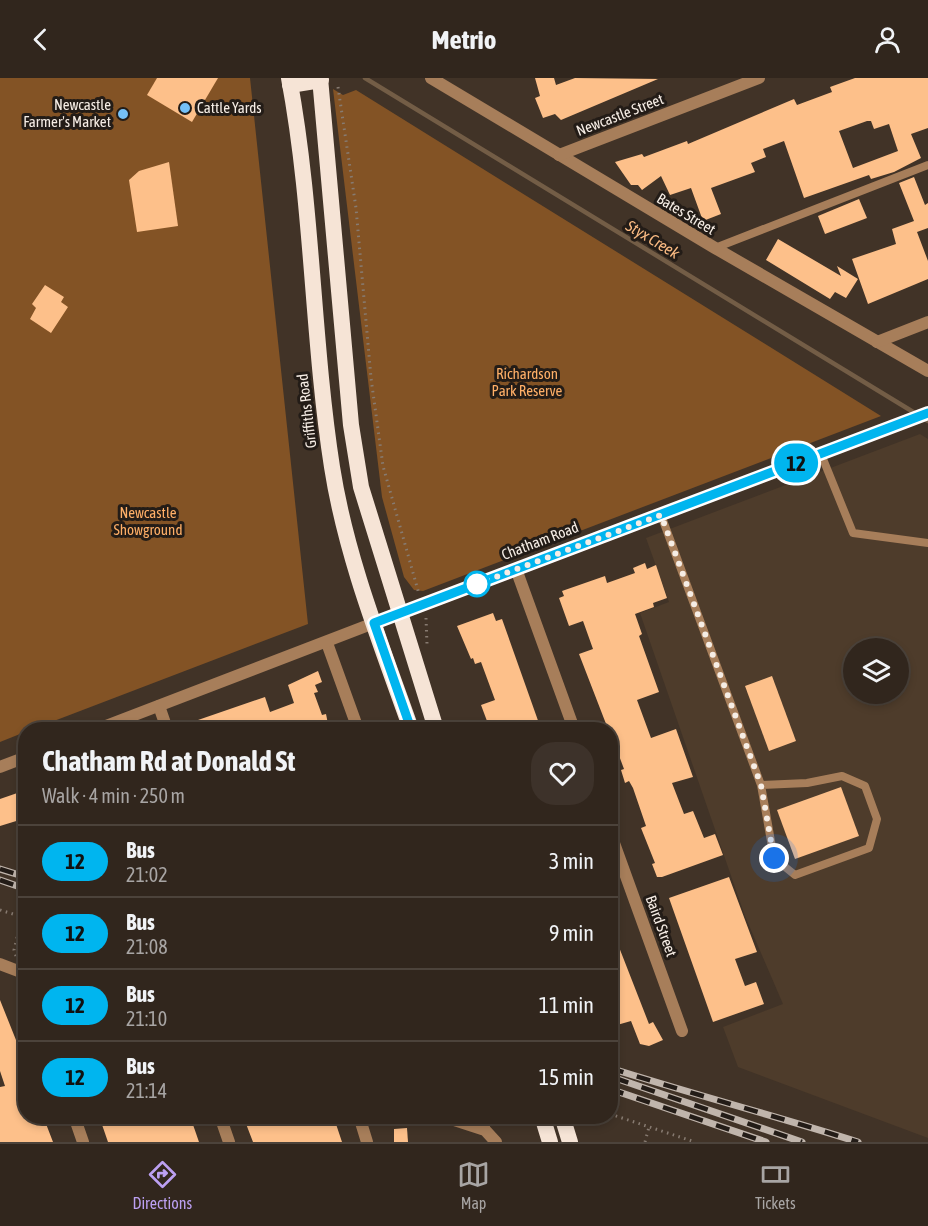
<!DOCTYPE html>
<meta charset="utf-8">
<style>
:root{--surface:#31261d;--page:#3d322a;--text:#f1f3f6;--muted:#a8a5a4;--line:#4c433b;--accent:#bca0f2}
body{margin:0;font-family:"Asap Condensed",sans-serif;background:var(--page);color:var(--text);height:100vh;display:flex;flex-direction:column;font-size:22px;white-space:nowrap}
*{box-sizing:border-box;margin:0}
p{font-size:20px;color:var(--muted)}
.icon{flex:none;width:33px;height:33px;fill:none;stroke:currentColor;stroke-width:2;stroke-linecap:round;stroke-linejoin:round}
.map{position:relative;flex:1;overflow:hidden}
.details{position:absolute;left:18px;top:644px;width:600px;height:402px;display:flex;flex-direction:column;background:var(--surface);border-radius:24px;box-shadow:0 3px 9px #0003,0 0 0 2px var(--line)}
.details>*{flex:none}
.badge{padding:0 12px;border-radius:20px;font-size:21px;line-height:39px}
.controls{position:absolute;left:843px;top:560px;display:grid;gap:12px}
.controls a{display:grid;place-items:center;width:66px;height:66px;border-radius:50%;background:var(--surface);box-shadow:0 3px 9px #0003,0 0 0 2px var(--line);font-size:30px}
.you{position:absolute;width:30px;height:30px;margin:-15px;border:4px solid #fff;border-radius:50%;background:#1a73e8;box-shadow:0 0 0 9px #1a73e833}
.map>.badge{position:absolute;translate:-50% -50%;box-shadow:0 0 0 3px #fff}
.round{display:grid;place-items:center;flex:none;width:63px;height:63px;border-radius:24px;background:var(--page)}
.overview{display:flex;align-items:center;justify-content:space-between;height:102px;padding:0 24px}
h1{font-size:28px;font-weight:700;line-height:45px}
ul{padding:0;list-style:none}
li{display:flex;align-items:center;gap:18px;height:72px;padding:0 24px;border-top:2px solid var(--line)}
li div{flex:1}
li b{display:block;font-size:22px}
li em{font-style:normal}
li .badge{min-width:66px;font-weight:700;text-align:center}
header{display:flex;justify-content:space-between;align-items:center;height:78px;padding:0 24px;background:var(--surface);font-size:27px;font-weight:700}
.tabs{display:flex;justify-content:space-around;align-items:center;height:84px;border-top:2px solid var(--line);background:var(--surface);font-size:16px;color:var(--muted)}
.tabs a{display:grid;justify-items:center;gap:3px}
.tabs .current{color:var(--accent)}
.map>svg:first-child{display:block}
.built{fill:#4e3c2b;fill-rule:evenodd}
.green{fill:#835325}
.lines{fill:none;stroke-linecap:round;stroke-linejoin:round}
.stream{stroke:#735d46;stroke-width:4.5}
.building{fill:#fdc08a;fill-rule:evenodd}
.path{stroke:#877b71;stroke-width:3;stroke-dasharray:1.5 4.5;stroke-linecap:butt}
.service{stroke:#a77e5a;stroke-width:8}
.minor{stroke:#a77e5a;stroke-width:12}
.trunk{stroke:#f6e4d6;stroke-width:16}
.rail-casing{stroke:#c0b5ac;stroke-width:7}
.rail{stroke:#231c17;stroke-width:4.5;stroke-dasharray:14;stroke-linecap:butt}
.line-casing{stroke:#fff;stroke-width:14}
.line{stroke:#00b5ef;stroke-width:9}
.walk{stroke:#f6ede5;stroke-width:6;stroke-dasharray:0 10.8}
.poi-dot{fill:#75c0f6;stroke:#231c17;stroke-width:2}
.stop-dot{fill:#fff;stroke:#00b5ef;stroke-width:3}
.labels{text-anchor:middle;stroke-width:6;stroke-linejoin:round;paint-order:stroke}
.poi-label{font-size:15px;fill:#f6ede5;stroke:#231c17;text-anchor:end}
.street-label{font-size:15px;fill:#f6ede5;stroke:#231c17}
.park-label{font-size:15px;fill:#ffaf67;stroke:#231c17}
.water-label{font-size:16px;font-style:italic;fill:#fbbb83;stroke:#231c17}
</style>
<header><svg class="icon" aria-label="back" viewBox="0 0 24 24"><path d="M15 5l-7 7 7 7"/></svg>Metrio<svg class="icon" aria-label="person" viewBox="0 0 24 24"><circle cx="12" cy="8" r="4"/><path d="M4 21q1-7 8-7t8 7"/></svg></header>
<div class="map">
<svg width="928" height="1064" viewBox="0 0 928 1064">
<rect width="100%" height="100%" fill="#413327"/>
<path class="built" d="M920 356 928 361V1060L738 989 723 949 783 926 745 838 640 535 669 524 646 460ZM854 570H898V615H854Z"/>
<g class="green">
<polygon points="0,0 250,0 308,546 33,651 26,651 25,654 0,664"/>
<polygon points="333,11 343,17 356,12 881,338 423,513 414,512 404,499 382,419"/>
</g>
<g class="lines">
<polyline class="stream" points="365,0 928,343"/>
</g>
<g class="building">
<polygon points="157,0 218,0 192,44 147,17"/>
<polygon points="535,0 554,0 556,7 575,0 658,1 561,42 555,36 543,40 535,20 540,18"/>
<path d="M855 0H928V50L911 56 921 80 894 94 871 101 869 97 804 120 784 63 763 71 766 79 751 85 755 94 711 110 721 136 703 143 691 110 670 117 661 98 642 112 638 107H631L615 84 642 76 644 79 687 63 688 66 794 21 797 27 832 14 830 9ZM867 43H871L874 51 889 46 898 73 853 90 839 53Z"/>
<polygon points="169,84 178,148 137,154 129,102 139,93"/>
<polygon points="914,99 925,127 928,125 928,150 917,154 928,183 928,201 868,226 852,181 896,166 892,151 914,143 899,105"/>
<polygon points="859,121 867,140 825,156 818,138"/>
<polygon points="778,161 841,198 837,188 858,201 846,220 835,214 830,221 766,182"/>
<polygon points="45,207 64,219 61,224 68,229 51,255 30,241 36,230 32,226"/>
<polygon points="645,485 647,491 656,487 667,520 653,525 654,529 635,536 642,556 639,558 659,614 637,622 651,660 676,651 693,699 672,705 684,736 693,733 704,760 715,756 723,777 662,799 657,799 652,786 655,785 641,750 646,748 633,710 629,703 625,705 621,692 624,691 615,667 610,668 610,651 608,651 579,576 593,571 583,543 569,548 559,520 564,518 562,513 605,498 607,505 635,495 633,490"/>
<polygon points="493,535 496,543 502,541 541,651 490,651 481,627 495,622 481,584 475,586 473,580 471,581 457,548"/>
<polygon points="318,593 322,604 315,607 318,614 314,615 322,637 326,636 329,651 283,651 280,644 262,651 202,651 198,642 265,619 270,634 294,625 288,607"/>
<polygon points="772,598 796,663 769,673 745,608"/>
<polygon points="841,709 859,758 795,781 777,732"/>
<polygon points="26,712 26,740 0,748 0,721"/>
<polygon points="729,799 757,874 735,881 745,908 756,904 764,926 713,944 669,820"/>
<polygon points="610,846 649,946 653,944 663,962 649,968 640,966 631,943 610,949"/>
<polygon points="0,922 16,962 20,960 26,977 26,1038 43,1038 53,1064 0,1064 0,1009 5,1008 0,993"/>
<polygon points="99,1038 190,1038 199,1064 108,1064"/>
<polygon points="243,1038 330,1038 331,1041 334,1040 342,1064 253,1064"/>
<polygon points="407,1050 408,1064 394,1064 394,1051"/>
</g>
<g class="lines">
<g class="path">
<polyline points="338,9 356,130 371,300 383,388 419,516"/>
<polyline points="426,540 427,566"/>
<polyline points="0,832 26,840"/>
<polyline points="16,878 14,872 22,839"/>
<polyline points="610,1036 695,1064"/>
<polyline points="645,1064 649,1049"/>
</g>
<g class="service">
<polyline points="715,170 928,87"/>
<polyline points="821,376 853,455 928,465"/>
<polyline points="661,437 761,707 807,705 842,698 865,708 877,741 869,770 795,797 774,780 761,707"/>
<polyline points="485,1052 488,1038"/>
</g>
<g class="minor">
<polyline points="431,0 715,170 928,293"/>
<polyline points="559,77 759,0"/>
<polyline points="877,264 928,244"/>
<polyline points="516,491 574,651"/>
<polyline points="399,536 928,335"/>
<polyline points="327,565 358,651"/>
<polyline points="159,628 167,651"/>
<polyline points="98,651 374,545"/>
<polyline points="0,689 26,679"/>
<polyline points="610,754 682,953"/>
<polyline points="0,886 26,896"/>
<polyline points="74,1038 83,1064"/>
<polyline points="220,1038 229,1064"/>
<polyline points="359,1038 367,1064"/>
<polyline points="442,1038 485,1052 496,1064"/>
</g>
<g class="trunk">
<path d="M289 0C313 128 312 260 332 389 346 479 381 566 411 651"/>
<polyline points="320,0 351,347 361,409 436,651"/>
<polyline points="290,7 321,2"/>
<polyline points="542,1038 550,1064"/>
<polyline points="562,1038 570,1064"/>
</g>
<g class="rail-casing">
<g id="rail">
<polyline points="0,791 26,799"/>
<polyline points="0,802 26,811"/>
<path d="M610 990C692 1016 776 1038 858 1064"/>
<polyline points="615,1000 802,1064"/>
<polyline points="610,1011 766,1064"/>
</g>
</g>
<use href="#rail" class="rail"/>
</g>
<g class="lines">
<g class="line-casing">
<polyline id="line" points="411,651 374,545 928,335"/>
</g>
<use href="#line" class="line"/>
<polyline class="walk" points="477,506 661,437 761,707 774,780"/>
</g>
<g class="poi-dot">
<circle cx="185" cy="30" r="6"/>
<circle cx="123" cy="36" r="6"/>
</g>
<circle class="stop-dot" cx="477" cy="506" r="12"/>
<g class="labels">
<g class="poi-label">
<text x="111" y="32">Newcastle<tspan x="111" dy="17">Farmer's Market</tspan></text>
<text x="197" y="35" text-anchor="start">Cattle Yards</text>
</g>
<g class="street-label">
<text transform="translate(620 37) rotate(-21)" y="5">Newcastle Street</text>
<text transform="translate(686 136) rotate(31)" y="5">Bates Street</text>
<text transform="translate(307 333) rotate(-97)" y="5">Griffiths Road</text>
<text transform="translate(540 463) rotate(-21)" y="5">Chatham Road</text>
<text transform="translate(661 848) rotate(70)" y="5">Baird Street</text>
</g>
<g class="park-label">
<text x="527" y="301">Richardson<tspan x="527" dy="17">Park Reserve</tspan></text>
<text x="148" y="440">Newcastle<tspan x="148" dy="17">Showground</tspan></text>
</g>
<g class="water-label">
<text transform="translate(653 161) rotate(31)" y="6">Styx Creek</text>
</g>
</g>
</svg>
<div class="controls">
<a><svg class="icon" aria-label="layers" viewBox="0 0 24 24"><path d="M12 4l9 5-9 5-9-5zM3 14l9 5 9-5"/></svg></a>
</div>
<div class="you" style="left:774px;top:780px"></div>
<b class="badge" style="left:796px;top:385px;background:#00b5ef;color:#111">12</b>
<section class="details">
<div class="overview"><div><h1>Chatham Rd at Donald St</h1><p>Walk · 4 min · 250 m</p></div><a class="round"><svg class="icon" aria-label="heart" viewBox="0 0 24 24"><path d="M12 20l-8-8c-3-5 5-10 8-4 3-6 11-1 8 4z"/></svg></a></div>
<ul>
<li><span class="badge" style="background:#00b5ef;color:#111">12</span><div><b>Bus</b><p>21:02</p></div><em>3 min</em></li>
<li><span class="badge" style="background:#00b5ef;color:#111">12</span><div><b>Bus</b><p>21:08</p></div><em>9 min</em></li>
<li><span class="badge" style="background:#00b5ef;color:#111">12</span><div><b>Bus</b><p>21:10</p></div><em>11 min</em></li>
<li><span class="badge" style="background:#00b5ef;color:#111">12</span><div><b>Bus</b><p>21:14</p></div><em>15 min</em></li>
</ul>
</section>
</div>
<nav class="tabs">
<a class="current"><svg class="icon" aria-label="directions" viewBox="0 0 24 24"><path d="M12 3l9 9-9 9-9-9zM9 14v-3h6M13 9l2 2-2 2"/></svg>Directions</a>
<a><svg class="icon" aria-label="map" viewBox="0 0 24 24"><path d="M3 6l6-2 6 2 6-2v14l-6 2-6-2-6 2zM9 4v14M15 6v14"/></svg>Map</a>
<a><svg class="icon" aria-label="tickets" viewBox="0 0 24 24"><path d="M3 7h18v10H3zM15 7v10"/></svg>Tickets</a>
</nav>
